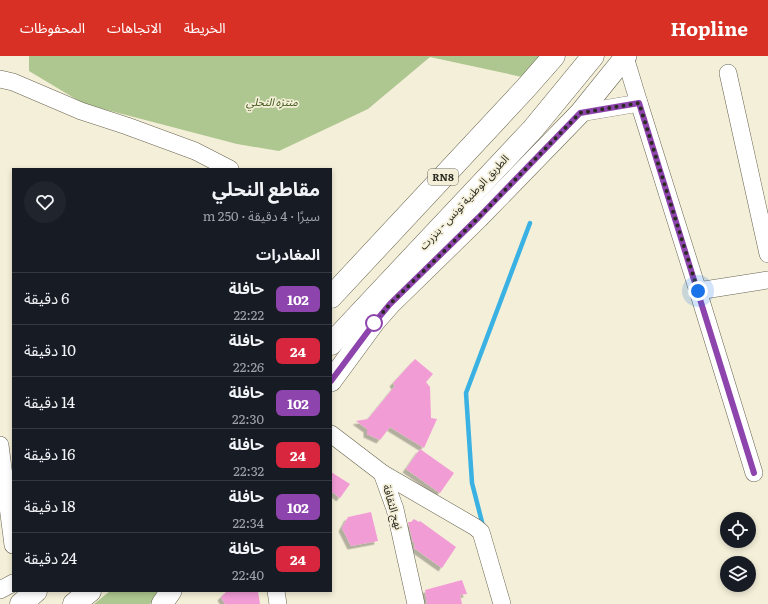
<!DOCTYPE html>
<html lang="ar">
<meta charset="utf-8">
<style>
:root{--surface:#171b24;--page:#20242c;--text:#f1f3f6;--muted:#9ea1a6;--line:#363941;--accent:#d93025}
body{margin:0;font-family:Literata,"Noto Sans Arabic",serif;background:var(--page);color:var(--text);direction:rtl;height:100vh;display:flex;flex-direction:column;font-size:15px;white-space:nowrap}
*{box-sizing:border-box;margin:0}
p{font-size:13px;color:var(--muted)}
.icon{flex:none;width:22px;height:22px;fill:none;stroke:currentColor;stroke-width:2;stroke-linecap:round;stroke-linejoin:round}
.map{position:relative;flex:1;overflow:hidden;direction:ltr}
.sheet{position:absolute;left:12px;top:112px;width:320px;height:424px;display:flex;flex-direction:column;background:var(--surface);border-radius:0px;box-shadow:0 2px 6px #0003;direction:rtl}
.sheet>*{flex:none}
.badge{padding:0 8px;border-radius:6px;font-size:14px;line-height:26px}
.fabs{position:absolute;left:720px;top:456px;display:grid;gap:8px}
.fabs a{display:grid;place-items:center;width:36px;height:36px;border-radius:50%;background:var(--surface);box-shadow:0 2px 6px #0003;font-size:20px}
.you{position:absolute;width:20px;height:20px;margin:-10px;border:3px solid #fff;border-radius:50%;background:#1a73e8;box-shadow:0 0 0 6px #1a73e833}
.map>.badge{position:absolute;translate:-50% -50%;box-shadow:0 0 0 2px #fff}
h2{padding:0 12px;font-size:15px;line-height:36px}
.round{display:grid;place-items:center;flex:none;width:42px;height:42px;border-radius:21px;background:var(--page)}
.head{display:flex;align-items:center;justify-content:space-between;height:68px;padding:0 12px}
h1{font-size:19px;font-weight:700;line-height:30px}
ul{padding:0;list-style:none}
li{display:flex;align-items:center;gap:12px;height:52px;padding:0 12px;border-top:1px solid var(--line)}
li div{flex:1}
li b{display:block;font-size:15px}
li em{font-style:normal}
li .badge{min-width:44px;font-weight:700;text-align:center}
header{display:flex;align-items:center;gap:24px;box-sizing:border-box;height:56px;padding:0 20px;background:var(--accent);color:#fff}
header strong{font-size:19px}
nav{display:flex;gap:22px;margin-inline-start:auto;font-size:14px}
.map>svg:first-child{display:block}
.green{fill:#aec690}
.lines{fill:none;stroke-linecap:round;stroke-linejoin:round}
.stream{stroke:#39b1e2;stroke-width:4.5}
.building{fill:#f29cd6;filter:url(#shadow)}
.minor-casing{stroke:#686450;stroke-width:18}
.tertiary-casing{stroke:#686450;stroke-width:22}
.motorway-casing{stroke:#686450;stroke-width:23}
.minor{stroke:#fff;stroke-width:17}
.tertiary{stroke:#fff;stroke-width:21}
.motorway{stroke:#fff;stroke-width:22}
.line-casing{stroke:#fff;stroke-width:9}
.line{stroke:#8e44ad;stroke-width:6}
.walk{stroke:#2c2b22;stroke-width:4;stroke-dasharray:0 7.2}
.stop-dot{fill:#fff;stroke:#8e44ad;stroke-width:2}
.labels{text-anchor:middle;stroke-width:3.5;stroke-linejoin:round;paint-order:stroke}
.shield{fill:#f4efd8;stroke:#686659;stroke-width:1}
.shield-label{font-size:10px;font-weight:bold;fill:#2c2b22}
.park-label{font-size:11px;font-style:italic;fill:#41591a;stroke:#f4efd8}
.street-label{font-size:11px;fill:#2c2b22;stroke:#f4efd8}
</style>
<header>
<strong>Hopline</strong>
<nav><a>الخريطة</a><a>الاتجاهات</a><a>المحفوظات</a></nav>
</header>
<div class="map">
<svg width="768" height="548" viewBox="0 0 768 548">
<defs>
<filter id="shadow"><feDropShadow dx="-3.5" dy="3.5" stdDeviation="0" flood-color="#0004"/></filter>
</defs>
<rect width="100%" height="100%" fill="#f4efd8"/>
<g class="green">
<polygon points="29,0 546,0 527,22 430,1 368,53 279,95 237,88 84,48 29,15"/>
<polygon points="110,535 160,535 150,548 94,548"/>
</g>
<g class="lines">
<polyline class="stream" points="483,470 472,427 466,337 530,167"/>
</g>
<g class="building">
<polygon points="415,303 433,318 426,326 430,331 431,362 437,363 424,392 390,371 380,384 367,378 367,373 356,365 368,363 395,330 393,327"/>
<polygon points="420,393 454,417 440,437 406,413"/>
<polygon points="331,416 350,428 340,442 331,435"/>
<polygon points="371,456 378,485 351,490 342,472 348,461"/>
<polygon points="414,463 419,466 420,465 456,491 442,512 414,492 415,488 413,486 408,466 411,466"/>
<polygon points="462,524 467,538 460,539 462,548 427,548 425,534"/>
<polygon points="227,535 258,535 260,548 225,548 221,541"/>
</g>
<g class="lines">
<g class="minor-casing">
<g id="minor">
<polyline points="625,1 639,47"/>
<polyline points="728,17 768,198"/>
<polyline points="0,23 13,26 81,55 127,70 195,95 230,113"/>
<polyline points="580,57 639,47 698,235 768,224"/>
<polyline points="698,235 754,417"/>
<polyline points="331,378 382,417 395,453 416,548"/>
<polyline points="0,389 13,489"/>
<polyline points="382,417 475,471 481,476 502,548"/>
<polyline points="0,534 13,527"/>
<polyline points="276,535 278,548"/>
</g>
</g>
<g class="tertiary-casing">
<g id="tertiary">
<polyline points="331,325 375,265 390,248 478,162 580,57 626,0"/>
<polyline points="162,548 171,535"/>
</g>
</g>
<g class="motorway-casing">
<g id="motorway">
<polyline points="331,241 525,33 554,0"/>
<polyline points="331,288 533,73 593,0"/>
<polyline points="21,548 36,535"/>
<polyline points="74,548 90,535"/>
</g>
</g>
<use href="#minor" class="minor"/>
<use href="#tertiary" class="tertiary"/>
<use href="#motorway" class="motorway"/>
</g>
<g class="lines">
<g class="line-casing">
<polyline id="line" points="331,325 375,266 390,248 478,162 580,57 639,47 754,417"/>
</g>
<use href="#line" class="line"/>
<polyline class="walk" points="374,267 390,248 478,162 580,57 639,47 698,235"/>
</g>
<circle class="stop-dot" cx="374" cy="267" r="8"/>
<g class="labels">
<rect class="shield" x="428" y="113" width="30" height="16" rx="3"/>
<g class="shield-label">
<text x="443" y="125">RN8</text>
</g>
<g class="park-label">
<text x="272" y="50">منتزه النحلي</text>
</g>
<g class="street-label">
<text transform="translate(464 146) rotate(-47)" y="4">الطريق الوطنية تونس - بنزرت</text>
<text transform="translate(393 451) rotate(74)" y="4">نهج الثقافة</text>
</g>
</g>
</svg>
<div class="fabs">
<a><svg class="icon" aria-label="locate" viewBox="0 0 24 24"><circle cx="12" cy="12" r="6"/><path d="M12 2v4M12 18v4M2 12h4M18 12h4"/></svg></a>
<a><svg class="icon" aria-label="layers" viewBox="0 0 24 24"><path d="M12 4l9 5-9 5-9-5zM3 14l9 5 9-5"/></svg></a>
</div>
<div class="you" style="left:698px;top:235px"></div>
<section class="sheet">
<div class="head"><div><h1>مقاطع النحلي</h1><p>سيرًا · 4 دقيقة · 250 m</p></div><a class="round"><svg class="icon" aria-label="heart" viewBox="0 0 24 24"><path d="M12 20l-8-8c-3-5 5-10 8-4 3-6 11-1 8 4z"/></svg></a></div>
<h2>المغادرات</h2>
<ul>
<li><span class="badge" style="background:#8e44ad;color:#fff">102</span><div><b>حافلة</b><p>22:22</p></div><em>6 دقيقة</em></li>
<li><span class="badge" style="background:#d7263d;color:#fff">24</span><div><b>حافلة</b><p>22:26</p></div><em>10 دقيقة</em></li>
<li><span class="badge" style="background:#8e44ad;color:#fff">102</span><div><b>حافلة</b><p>22:30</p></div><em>14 دقيقة</em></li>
<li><span class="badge" style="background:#d7263d;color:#fff">24</span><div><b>حافلة</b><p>22:32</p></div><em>16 دقيقة</em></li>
<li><span class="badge" style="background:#8e44ad;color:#fff">102</span><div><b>حافلة</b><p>22:34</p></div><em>18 دقيقة</em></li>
<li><span class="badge" style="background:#d7263d;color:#fff">24</span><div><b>حافلة</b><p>22:40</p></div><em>24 دقيقة</em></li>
</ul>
</section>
</div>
